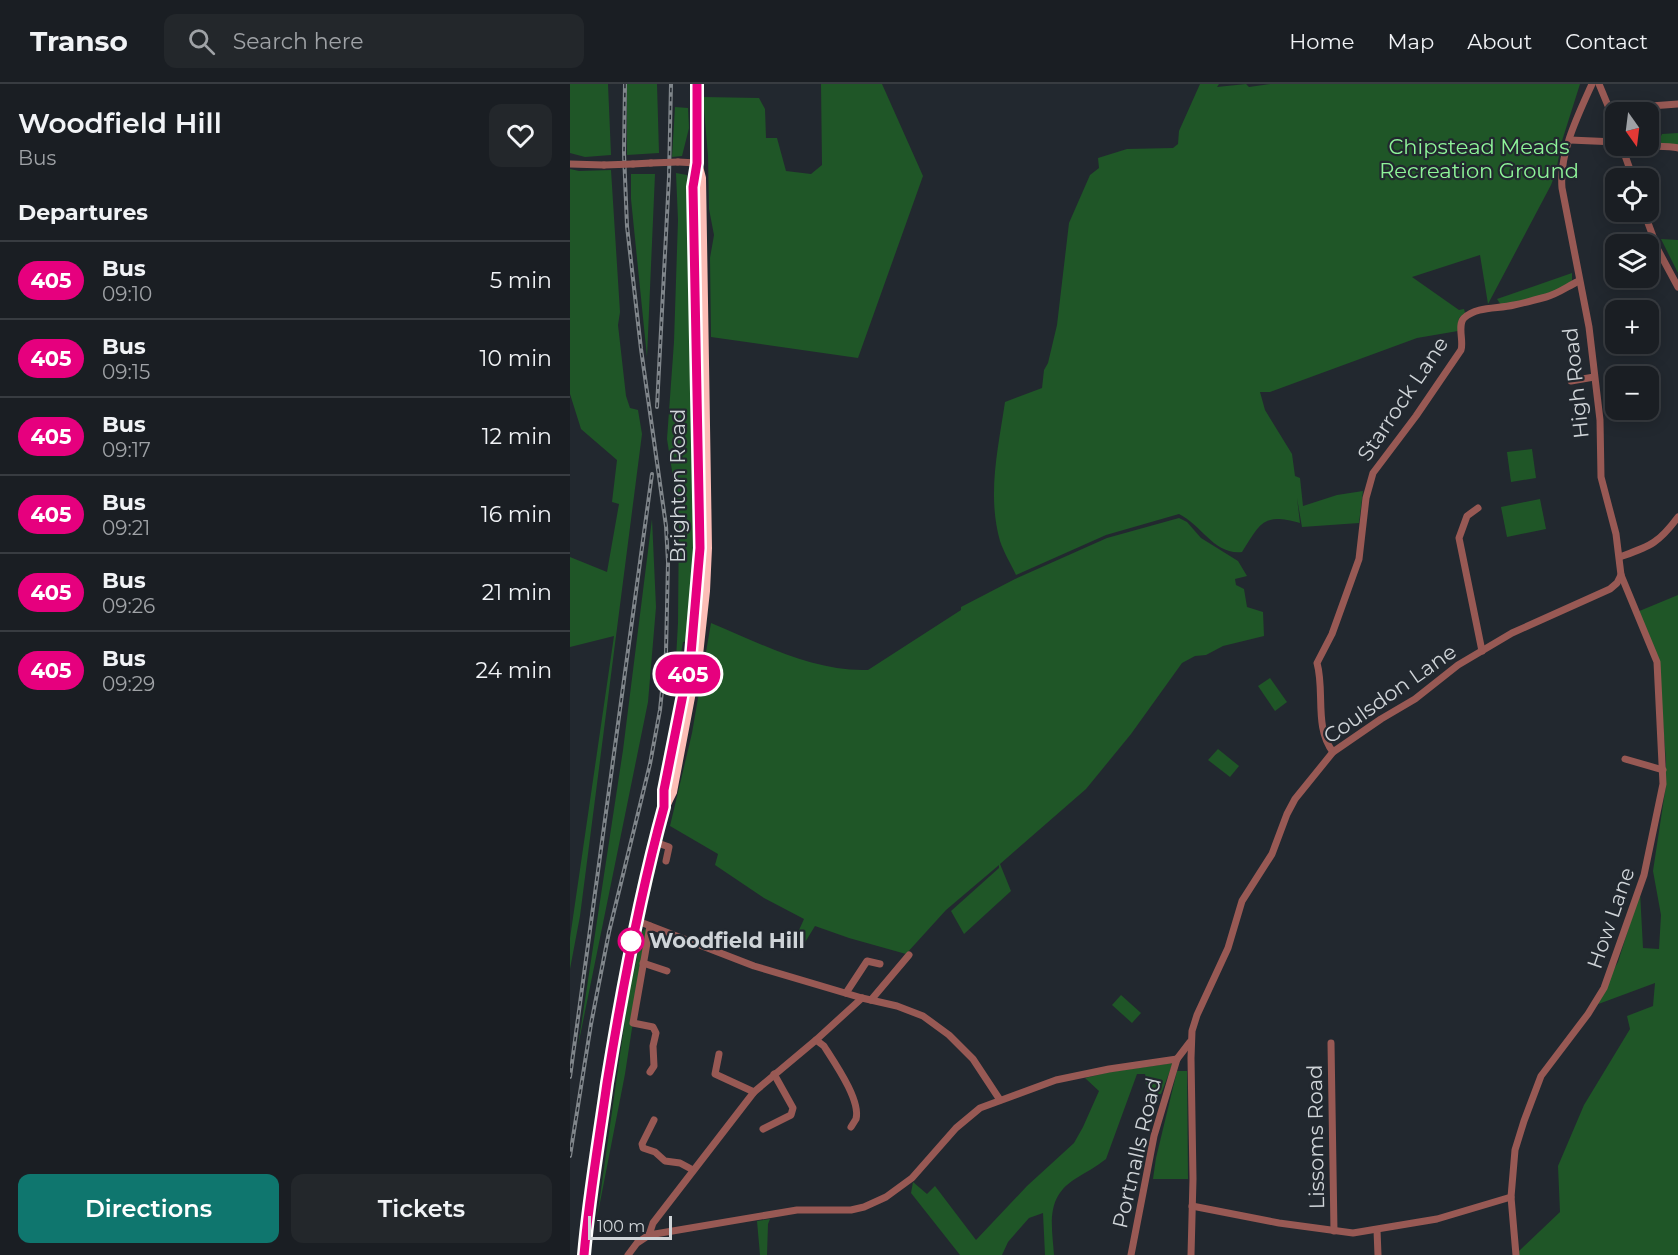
<!DOCTYPE html>
<meta charset="utf-8">
<style>
:root{--surface:#1a1e23;--page:#23272b;--text:#f1f3f6;--muted:#9fa2a6;--line:#383c41;--accent:#0f766e}
body{margin:0;font-family:Montserrat,sans-serif;background:var(--page);color:var(--text);height:100vh;display:flex;flex-direction:column;font-size:22px;white-space:nowrap}
*{box-sizing:border-box;margin:0}
p{font-size:20px;color:var(--muted)}
.icon{flex:none;width:33px;height:33px;fill:none;stroke:currentColor;stroke-width:2;stroke-linecap:round;stroke-linejoin:round}
.map{position:relative;flex:1;overflow:hidden}
.panel{display:flex;flex-direction:column;background:var(--surface);width:570px}
.panel>*{flex:none}
.badge{padding:0 12px;border-radius:20px;font-size:21px;line-height:39px}
.needle{width:39px;rotate:166deg}
.buttons{position:absolute;left:1035px;top:18px;display:grid;gap:12px}
.buttons a{display:grid;place-items:center;width:54px;height:54px;border-radius:12px;background:var(--surface);box-shadow:0 3px 15px #0003,0 0 0 2px var(--line);font-size:30px}
.scale{position:absolute;left:18px;bottom:15px;width:84px;box-sizing:border-box;padding-left:6px;border:3px solid #cfd4d8;border-top:0;font-size:16px;line-height:21px;white-space:nowrap;color:#cfd4d8;-webkit-text-stroke:4px #22282f;paint-order:stroke}
.map>.badge{position:absolute;translate:-50% -50%;box-shadow:0 0 0 3px #fff}
h2{padding:0 18px;font-size:22px;line-height:54px}
.round{display:grid;place-items:center;flex:none;width:63px;height:63px;border-radius:12px;background:var(--page)}
.headline{display:flex;align-items:center;justify-content:space-between;height:102px;padding:0 18px}
h1{font-size:28px;font-weight:600;line-height:45px}
.primary-button{display:flex;gap:12px;margin-top:auto;padding:12px 18px}
.primary-button a{flex:1;height:69px;border-radius:12px;background:var(--accent);color:#fff;font-size:24px;font-weight:600;line-height:69px;text-align:center}
.primary-button a+a{background:var(--page);color:var(--text)}
ul{padding:0;list-style:none}
li{display:flex;align-items:center;gap:18px;height:78px;padding:0 18px;border-top:2px solid var(--line)}
li div{flex:1}
li b{display:block;font-size:22px}
li em{font-style:normal}
li .badge{min-width:66px;font-weight:700;text-align:center}
header{display:flex;align-items:center;gap:36px;box-sizing:border-box;height:84px;padding:0 30px;background:var(--surface);border-bottom:2px solid var(--line)}
header strong{font-size:28px}
nav{display:flex;gap:33px;margin-inline-start:auto;font-size:21px}
.search{width:420px;height:54px;background:var(--page);display:flex;align-items:center;gap:15px;box-sizing:border-box;padding:0 21px;border-radius:12px;color:var(--muted);font-size:22px}
main{display:flex;flex:1;min-height:0}
.map>svg:first-child{display:block}
.green{fill:#1f5627}
.lines{fill:none;stroke-linecap:round;stroke-linejoin:round}
.minor{stroke:#985954;stroke-width:7}
.highway{stroke:#fcbdb6;stroke-width:10}
.rail-casing{stroke:#80868b;stroke-width:4}
.rail{stroke:#22282f;stroke-width:1.5;stroke-dasharray:4.5;stroke-linecap:butt}
.minor-bridge{stroke:#985954;stroke-width:7}
.line-casing{stroke:#fff;stroke-width:14}
.line{stroke:#e6007e;stroke-width:9}
.stop-dot{fill:#fff;stroke:#e6007e;stroke-width:3}
.labels{text-anchor:middle;stroke-width:4.5;stroke-linejoin:round;paint-order:stroke}
.park-label{font-size:21px;fill:#8ef499;stroke:#22282f}
.street-label{font-size:21px;fill:#cfd4d8;stroke:#22282f}
.stop-label{font-size:21px;font-weight:bold;fill:#cfd4d8;stroke:#22282f;text-anchor:start}
</style>
<header>
<strong>Transo</strong>
<div class="search"><svg class="icon" aria-label="search" viewBox="0 0 24 24"><circle cx="10" cy="10" r="6"/><path d="M15 15l6 6"/></svg>Search here</div>
<nav><a>Home</a><a>Map</a><a>About</a><a>Contact</a></nav>
</header>
<main>
<section class="panel">
<div class="headline"><div><h1>Woodfield Hill</h1><p>Bus</p></div><a class="round"><svg class="icon" aria-label="heart" viewBox="0 0 24 24"><path d="M12 20l-8-8c-3-5 5-10 8-4 3-6 11-1 8 4z"/></svg></a></div>
<h2>Departures</h2>
<ul>
<li><span class="badge" style="background:#e6007e;color:#fff">405</span><div><b>Bus</b><p>09:10</p></div><em>5 min</em></li>
<li><span class="badge" style="background:#e6007e;color:#fff">405</span><div><b>Bus</b><p>09:15</p></div><em>10 min</em></li>
<li><span class="badge" style="background:#e6007e;color:#fff">405</span><div><b>Bus</b><p>09:17</p></div><em>12 min</em></li>
<li><span class="badge" style="background:#e6007e;color:#fff">405</span><div><b>Bus</b><p>09:21</p></div><em>16 min</em></li>
<li><span class="badge" style="background:#e6007e;color:#fff">405</span><div><b>Bus</b><p>09:26</p></div><em>21 min</em></li>
<li><span class="badge" style="background:#e6007e;color:#fff">405</span><div><b>Bus</b><p>09:29</p></div><em>24 min</em></li>
</ul>
<div class="primary-button"><a>Directions</a><a>Tickets</a></div>
</section>
<div class="map">
<svg width="1108" height="1171" viewBox="0 0 1108 1171">
<rect width="100%" height="100%" fill="#22282f"/>
<g class="green">
<polygon points="0,0 38,0 41,71 15,73 0,69"/>
<polygon points="57,0 87,0 89,69 57,71"/>
<polygon points="251,0 312,0 353,92 288,274 141,253 140,174 144,151 139,125 138,72 133,13 189,14 195,25 196,54 207,54 216,87 241,90 252,81"/>
<path d="M630 0H649L647 3 676 0 679 3 700 0H1010L991 60 986 88 981 101 918 220 910 171 842 193 889 226 894 225 895 229 889 234 888 247 847 254 700 308H690L695 326 722 370 725 392 730 394 733 422 767 411 793 407 789 439 732 443 727 414 730 439C693 429 691 438 672 468 644 471 632 441 609 430L536 451 446 491C441 480 434 469 430 457 417 411 428 365 435 318L472 304 474 286 478 279 487 241 499 139 520 91 529 84 528 74 557 65 603 64 608 60 609 47Z"/>
<polygon points="105,23 118,24 119,44 112,72 102,73"/>
<polygon points="1108,49 1108,66 1088,58 1092,50"/>
<polygon points="0,85 9,87 41,86 50,228 48,241 56,312 60,324 68,326 72,350 10,832 0,885 0,854 44,552 0,563 0,473 37,488 49,420 42,418 47,376 11,345 0,310"/>
<polygon points="106,89 117,91 126,463 119,557 113,558 104,610 108,539 109,431 97,355 104,258 108,136"/>
<polygon points="61,90 85,90 77,273 61,115"/>
<polygon points="1091,155 1108,156 1108,189"/>
<polygon points="1002,189 1002,199 978,211 931,221 927,215"/>
<polygon points="962,365 966,394 941,398 937,368"/>
<polygon points="970,415 976,445 937,453 931,423"/>
<path d="M609 434 617 438 631 454 668 477 677 492 665 495 666 501 674 505 677 523 693 528 694 552 653 562 636 571 625 572 612 579 561 650 516 705 430 780 441 807 394 850 381 827 429 784V781L376 826 336 870 279 854 245 842 234 860 225 855 234 835 194 814 145 781 148 770 100 742 122 649 141 539C190 559 243 588 298 586L391 526V523L445 495 537 454Z"/>
<polygon points="82,435 86,523 78,618 8,962 53,666"/>
<polygon points="1108,511 1108,1171 948,1171 949,1167 990,1128 988,1082 1014,1021 1060,945 1057,932 1083,922 1085,899 1023,922 1048,878 1070,808 1073,864 1089,865 1091,831 1083,787 1096,701 1096,677 1088,577 1067,528"/>
<polygon points="700,594 717,618 705,627 688,602"/>
<polygon points="648,665 669,682 660,693 638,676"/>
<polygon points="75,845 77,846 55,990 27,1134 59,907 66,879 71,849"/>
<polygon points="551,911 571,929 562,939 542,921"/>
<path d="M603 979 591 1010H578L575 990H567L536 1075C526 1083 516 1088 505 1095 475 1114 482 1141 484 1171H475L473 1129 459 1134 438 1158 432 1171H390L341 1109 343 1098 357 1110 365 1102 406 1156 457 1102 504 1059 513 1043 529 1007 515 994 540 988Z"/>
<polygon points="607,987 617,987 618,1095 583,1095 586,1074"/>
<polygon points="200,1135 198,1140 197,1171 190,1171 187,1137"/>
</g>
<g class="lines">
<g class="minor">
<polyline points="1029,0 1046,41"/>
<polyline points="1040,25 1108,20"/>
<polyline points="1000,56 1046,58"/>
<polyline points="1052,63 1063,94"/>
<path d="M1053 65C1064 62 1098 61 1108 64"/>
<polyline points="108,78 127,79"/>
<polyline points="0,80 34,81"/>
<polyline points="63,80 81,79"/>
<polyline points="1074,128 1088,166 1108,203"/>
<polyline points="1001,297 1024,293"/>
<polyline points="908,424 897,432 889,454 912,567"/>
<path d="M1050 473C1080 462 1088 460 1108 433"/>
<path d="M763 668C744 644 755 607 747 579L762 550 789 475 796 414 803 389 846 332 891 266C894 257 887 241 894 234 907 222 927 225 944 221 954 219 965 216 976 213 988 210 998 202 1009 197"/>
<polyline points="1055,675 1093,686"/>
<polyline points="85,758 99,763 96,777"/>
<polyline points="65,836 184,882 292,914 327,922 353,932 379,951 403,975 430,1016"/>
<polyline points="73,879 97,887"/>
<polyline points="276,909 297,877 310,880"/>
<polyline points="301,916 339,871"/>
<path d="M246 956 254 962C264 978 291 1016 286 1035 286 1035 281 1043 281 1043"/>
<polyline points="761,959 764,1147"/>
<polyline points="149,970 145,990 184,1008"/>
<polyline points="80,988 84,982 83,962 86,949 83,943 63,939 80,842"/>
<polyline points="84,1036 72,1060 73,1064 85,1068 95,1077 110,1079 123,1086"/>
<polyline points="193,1045 221,1031 223,1024 204,990"/>
<polyline points="622,1122 709,1139 783,1149 867,1135 941,1113"/>
<polyline points="807,1146 808,1171"/>
<polyline points="79,1151 83,1139 184,1008 246,956 292,914"/>
<polyline points="58,1171 67,1159 79,1151 227,1126 281,1126 294,1123 316,1113 342,1094 386,1044 410,1024 486,996 539,985 607,975"/>
<polyline points="561,1171 584,1052 607,975 620,958"/>
<polyline points="621,1171 623,1095 621,974 622,947 627,931 658,864 672,817 702,770 717,730 725,715 763,668 811,635 845,615 888,581 942,549 1040,505 1047,499 1051,491"/>
<path d="M946 1171 941 1113 945 1066 954 1037 971 992 1018 930 1034 904 1074 791 1093 700 1087 578 1051 491 1046 450 1031 393 1030 336 1019 243 992 104C989 69 1008 31 1022 0"/>
</g>
<g class="highway">
<polyline points="127,0 127,79 123,103 129,416"/>
<polyline points="122,563 130,456"/>
<polyline points="94,719 94,706 112,617"/>
<path d="M15 1171C19 1115 28 1059 37 1003 47 936 57 870 73 804 81 772 86 738 102 708L128 571 135 507 137 464 131 94 127 79"/>
</g>
<g class="rail-casing">
<g id="rail">
<polyline points="87,323 99,93 101,0"/>
<polyline points="0,993 82,390"/>
<polyline points="0,1072 21,940 39,848 80,680 90,626 96,568 98,478 96,442 71,265 57,142 54,69 55,0"/>
</g>
</g>
<use href="#rail" class="rail"/>
<g class="minor-bridge">
<polyline points="81,79 108,78"/>
<polyline points="34,81 63,80"/>
</g>
</g>
<g class="lines">
<g class="line-casing">
<path id="line" d="M14 1171C19 1113 29 1056 37 999 52 906 69 814 94 723V706L121 570 130 464 123 103 127 79V0"/>
</g>
<use href="#line" class="line"/>
</g>
<circle class="stop-dot" cx="61" cy="857" r="12"/>
<g class="labels">
<g class="park-label">
<text x="909" y="70">Chipstead Meads<tspan x="909" dy="24">Recreation Ground</tspan></text>
</g>
<g class="street-label">
<text transform="translate(1006 299) rotate(-96)" y="7">High Road</text>
<text transform="translate(833 315) rotate(-56)" y="7">Starrock Lane</text>
<text transform="translate(108 402) rotate(-90)" y="7">Brighton Road</text>
<text transform="translate(820 610) rotate(-35)" y="7">Coulsdon Lane</text>
<text transform="translate(1041 834) rotate(-71)" y="7">How Lane</text>
<text transform="translate(746 1053) rotate(-91)" y="7">Lissoms Road</text>
<text transform="translate(567 1069) rotate(-77)" y="7">Portnalls Road</text>
</g>
<g class="stop-label">
<text x="79" y="864">Woodfield Hill</text>
</g>
</g>
</svg>
<div class="buttons">
<a><svg class="needle" viewBox="-14 -14 28 28"><path d="M0-13l5 13h-10z" fill="#e53935"/><path d="M0 13l5-13h-10z" fill="#9fa2a6"/></svg></a>
<a><svg class="icon" aria-label="locate" viewBox="0 0 24 24"><circle cx="12" cy="12" r="6"/><path d="M12 2v4M12 18v4M2 12h4M18 12h4"/></svg></a>
<a><svg class="icon" aria-label="layers" viewBox="0 0 24 24"><path d="M12 4l9 5-9 5-9-5zM3 14l9 5 9-5"/></svg></a>
<a>+</a>
<a>−</a>
</div>
<div class="scale">100 m</div>
<b class="badge" style="left:118px;top:590px;background:#e6007e;color:#fff">405</b>
</div>
</main>
